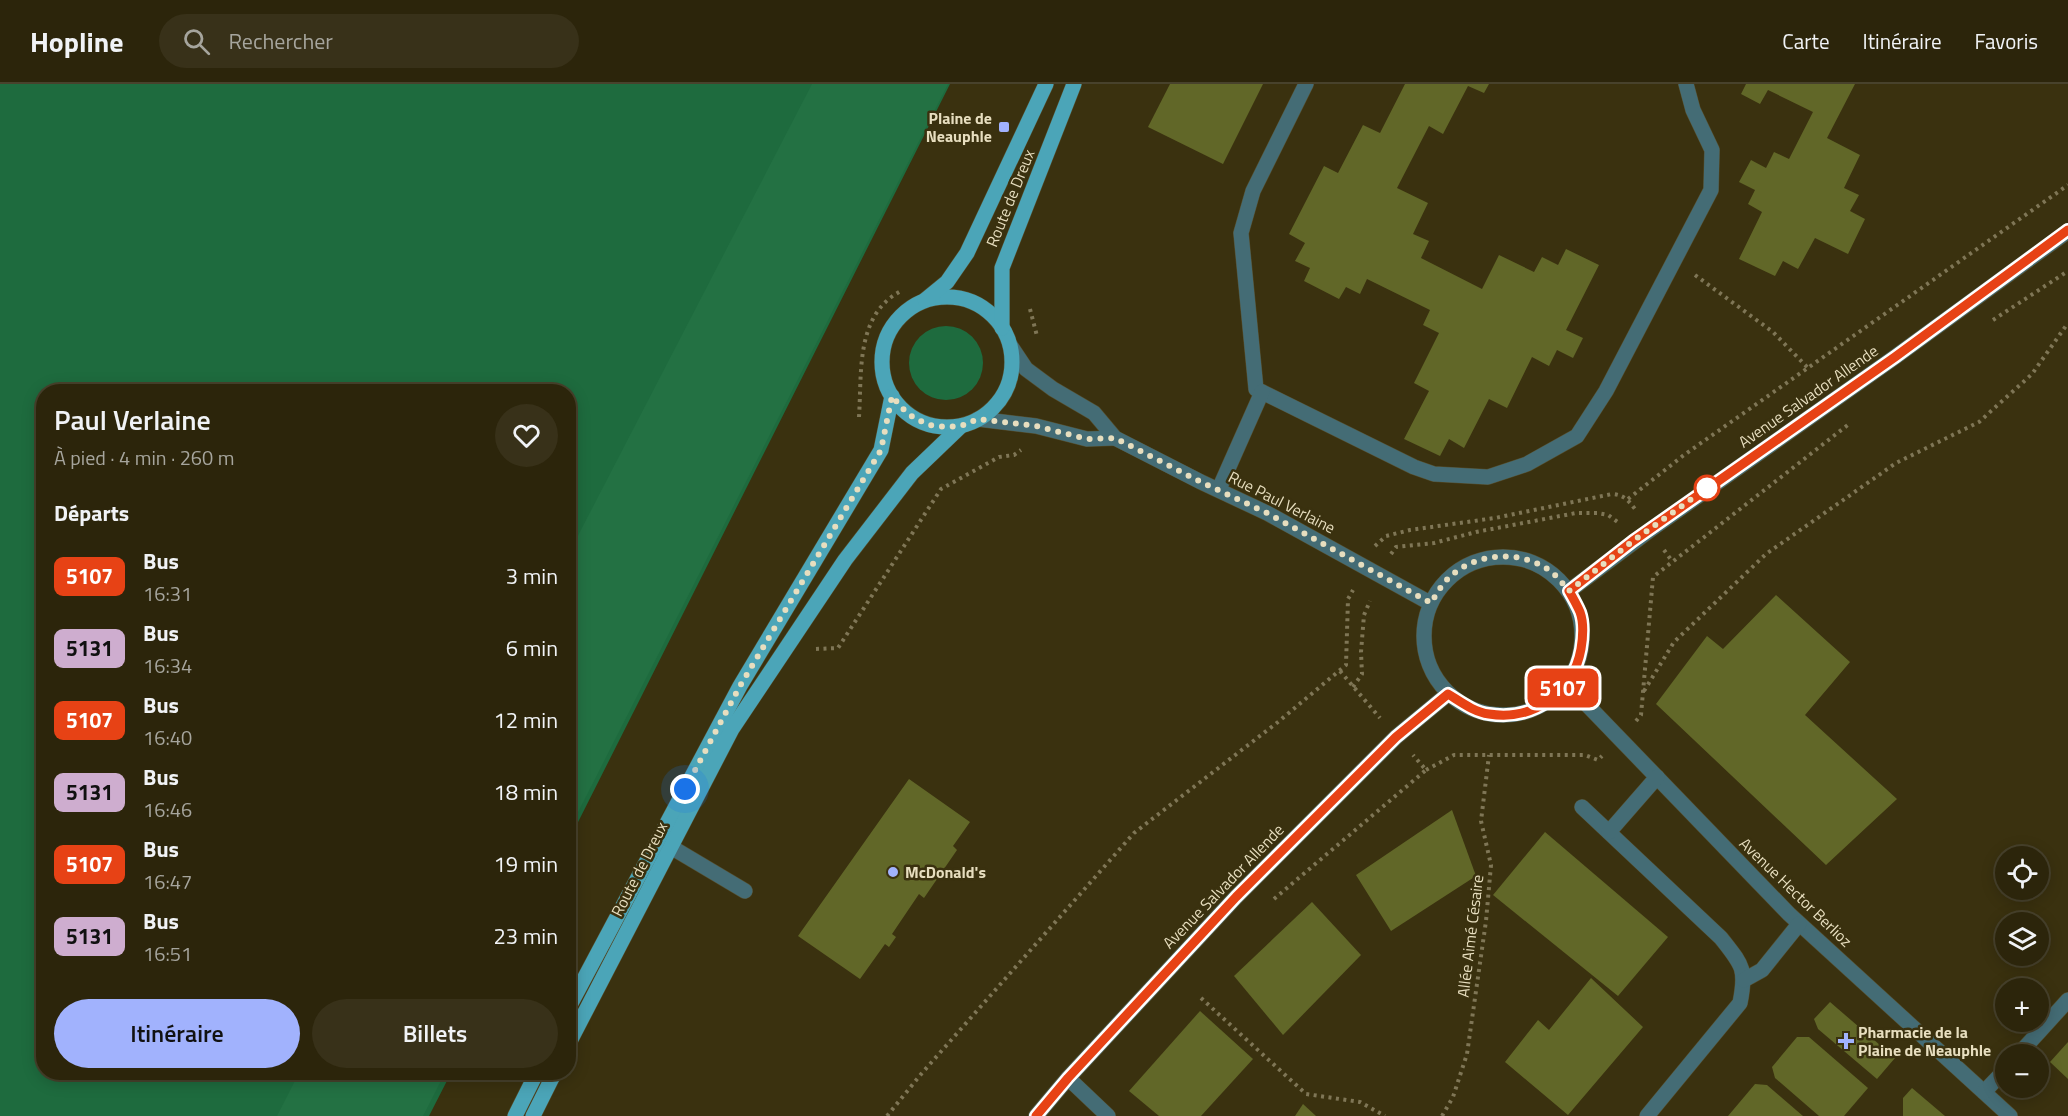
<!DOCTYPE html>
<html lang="fr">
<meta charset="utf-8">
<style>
:root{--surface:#2c250b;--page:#383119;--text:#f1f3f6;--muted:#a6a59d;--line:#48422c;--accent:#a1b2fd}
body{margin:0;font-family:"Titillium Web",sans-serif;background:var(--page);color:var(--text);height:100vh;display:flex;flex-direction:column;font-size:22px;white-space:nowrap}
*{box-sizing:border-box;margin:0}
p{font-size:20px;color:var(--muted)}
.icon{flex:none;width:33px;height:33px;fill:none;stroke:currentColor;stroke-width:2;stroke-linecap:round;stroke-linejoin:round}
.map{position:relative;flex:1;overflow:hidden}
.sheet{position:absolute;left:36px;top:300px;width:540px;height:696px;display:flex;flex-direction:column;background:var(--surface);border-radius:24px;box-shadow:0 3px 15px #0003,0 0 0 2px var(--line)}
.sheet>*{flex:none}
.badge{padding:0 12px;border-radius:9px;font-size:21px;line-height:39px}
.controls{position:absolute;left:1995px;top:762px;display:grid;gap:12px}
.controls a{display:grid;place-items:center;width:54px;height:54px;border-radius:50%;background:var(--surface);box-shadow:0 3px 15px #0003,0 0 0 2px var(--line);font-size:30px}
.you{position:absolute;width:30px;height:30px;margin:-15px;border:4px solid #fff;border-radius:50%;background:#1a73e8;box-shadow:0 0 0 9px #1a73e833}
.map>.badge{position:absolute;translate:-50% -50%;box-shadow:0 0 0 3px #fff}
h2{padding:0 18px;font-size:22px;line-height:54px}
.round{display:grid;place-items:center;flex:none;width:63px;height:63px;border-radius:32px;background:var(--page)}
.summary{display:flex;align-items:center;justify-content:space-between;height:102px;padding:0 18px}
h1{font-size:28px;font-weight:600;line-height:45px}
.button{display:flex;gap:12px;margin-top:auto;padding:12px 18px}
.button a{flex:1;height:69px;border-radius:36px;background:var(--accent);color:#111;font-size:24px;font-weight:600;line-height:69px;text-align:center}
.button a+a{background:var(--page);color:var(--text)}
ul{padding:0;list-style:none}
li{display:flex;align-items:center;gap:18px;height:72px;padding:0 18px}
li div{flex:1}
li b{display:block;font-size:22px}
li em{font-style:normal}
li .badge{min-width:66px;font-weight:700;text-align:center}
header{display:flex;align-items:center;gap:36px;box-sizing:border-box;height:84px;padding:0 30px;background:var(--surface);border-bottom:2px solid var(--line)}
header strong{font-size:28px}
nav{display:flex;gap:33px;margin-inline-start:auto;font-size:21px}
.search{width:420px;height:54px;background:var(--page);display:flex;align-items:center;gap:15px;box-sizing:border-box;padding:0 21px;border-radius:33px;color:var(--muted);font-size:22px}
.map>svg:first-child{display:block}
.green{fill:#1e6b3e}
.forest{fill:#237143}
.building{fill:#616728}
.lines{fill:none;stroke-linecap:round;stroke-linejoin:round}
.minor-casing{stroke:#564d2b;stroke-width:16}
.major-casing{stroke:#564d2b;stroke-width:16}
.path{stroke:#7f7656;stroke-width:4;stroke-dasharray:3 4.5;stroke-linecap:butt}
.minor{stroke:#446c75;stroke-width:15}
.major{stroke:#4ba5b8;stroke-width:15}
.line-casing{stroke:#fff;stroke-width:14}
.line{stroke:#e74215;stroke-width:9}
.walk{stroke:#e7debf;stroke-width:6;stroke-dasharray:0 10.8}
.poi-dot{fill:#a1b2fd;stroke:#3a310f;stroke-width:2}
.stop-dot{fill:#fff;stroke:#e74215;stroke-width:3}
.labels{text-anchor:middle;stroke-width:5;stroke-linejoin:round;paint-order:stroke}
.poi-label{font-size:16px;font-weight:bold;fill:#e7debf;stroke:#3a310f;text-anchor:start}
.street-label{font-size:16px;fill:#e7debf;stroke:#3a310f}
</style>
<header>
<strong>Hopline</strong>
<div class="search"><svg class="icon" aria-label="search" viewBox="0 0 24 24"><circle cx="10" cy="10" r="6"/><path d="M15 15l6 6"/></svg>Rechercher</div>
<nav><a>Carte</a><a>Itinéraire</a><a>Favoris</a></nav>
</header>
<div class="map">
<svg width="2068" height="1032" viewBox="0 0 2068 1032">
<rect width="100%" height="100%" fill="#3a310f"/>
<g class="green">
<polygon points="0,0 950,0 569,756 568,308 44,308 44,988 451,989 429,1032 0,1032"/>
<circle cx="946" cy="279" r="37"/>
</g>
<g class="forest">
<polygon points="812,0 948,0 569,746 569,469"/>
<polygon points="299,989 299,988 445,989 423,1032 277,1032"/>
</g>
<g class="building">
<polygon points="1170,0 1263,0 1223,80 1148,43"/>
<polygon points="1405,0 1489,0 1484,9 1468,2 1443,50 1429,42 1397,104 1428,119 1413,150 1429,157 1421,174 1482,205 1499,171 1534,188 1542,173 1558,181 1566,165 1599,181 1566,246 1583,254 1573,274 1557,266 1549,282 1532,273 1507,324 1489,315 1464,364 1449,355 1440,372 1404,355 1429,307 1414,299 1439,249 1423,241 1430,226 1367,195 1360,210 1346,203 1339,215 1304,197 1310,184 1295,177 1305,159 1289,150 1324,82 1338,89 1363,41 1380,49"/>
<polygon points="1746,0 1855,0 1827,54 1860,71 1844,104 1859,111 1850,127 1865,135 1848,170 1815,154 1798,185 1783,177 1775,192 1739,175 1762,128 1748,120 1755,106 1739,98 1751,76 1766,84 1774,68 1789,75 1813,28 1768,6 1760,20 1741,10"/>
<polygon points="1776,511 1850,578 1805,631 1897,715 1826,781 1656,620 1707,552 1723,565"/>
<polygon points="909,695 970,738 953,762 957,766 924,814 919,810 892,850 896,853 889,863 885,860 860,895 798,852"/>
<polygon points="1452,726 1476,792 1391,847 1356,791"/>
<polygon points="1545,748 1668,853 1618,912 1493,811"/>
<polygon points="1312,818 1361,871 1283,951 1234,892"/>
<polygon points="1591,894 1643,943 1568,1031 1505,978 1538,936 1549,946"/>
<polygon points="1830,918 1895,974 1877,995 1818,945 1814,935"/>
<polygon points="1200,927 1253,975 1201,1032 1159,1032 1129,1007"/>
<polygon points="1797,953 1809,953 1868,1004 1844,1032 1819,1032 1775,994 1772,983"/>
<polygon points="2068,958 2068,995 2050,978"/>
<polygon points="1755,1000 1767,1001 1803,1032 1728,1032"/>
<polygon points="1912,1004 1945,1032 1903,1032 1903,1014"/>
<polygon points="1303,1020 1316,1032 1295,1032"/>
</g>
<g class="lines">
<g class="minor-casing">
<g id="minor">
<polyline points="1306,0 1253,107 1241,149 1256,305 1414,383 1434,390 1488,393 1527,380 1577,352 1606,307 1711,106 1712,66 1693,26 1686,0"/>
<polyline points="1010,261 1026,285 1053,305 1094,329 1115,354 1201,398 1267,429 1430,519"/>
<polyline points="978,335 1036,342 1087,355 1115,354"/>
<polyline points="1219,405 1262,308"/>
<circle cx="1503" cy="552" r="79"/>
<polyline points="1569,507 1650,446 1895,273 2068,147"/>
<polyline points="1567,600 1789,830 2010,1032"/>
<path d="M1582 723 1721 854C1742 881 1747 884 1740 919L1647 1032"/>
<polyline points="1609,748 1657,693"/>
<polyline points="671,763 745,807"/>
<polyline points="1744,896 1762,886 1799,840"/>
<polyline points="2019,970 2068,916"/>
<polyline points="1068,994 1108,1032"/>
<polyline points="1984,1008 2006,985"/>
<polyline points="1036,1032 1068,994 1236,813 1396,653 1448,610"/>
</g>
</g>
<g class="major-casing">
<g id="major">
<circle cx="947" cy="278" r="65"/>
<polyline points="925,216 947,198 967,169 1046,0"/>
<polyline points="1002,244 1002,184 1074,0"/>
<polyline points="568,925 740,602 881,366 892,312"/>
<polyline points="568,961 732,645 845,476 912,389 961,342"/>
<polyline points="515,1032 537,988"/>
<polyline points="533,1032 555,988"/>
</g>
</g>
<g class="path">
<polyline points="1695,191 1773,248 1808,284"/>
<polyline points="1030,225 1037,252"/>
<polyline points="1993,236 2068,187"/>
<path d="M859 333C862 288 855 229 903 206"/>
<polyline points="1628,415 1684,371 2068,101"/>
<path d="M1375 462 1386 452 1410 446 1495 434 1612 410C1624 411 1628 416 1635 425"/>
<polyline points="1664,466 1672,477"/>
<polyline points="1391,470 1396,463 1434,459 1476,448 1576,429 1597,429 1608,431 1619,439"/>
<polyline points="816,565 838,564 941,405 999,373 1014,371 1021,366"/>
<polyline points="1340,587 1380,634"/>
<polyline points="1353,603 1362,590 1361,568 1364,531 1370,517"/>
<polyline points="1644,607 1674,558 1766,470 1896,379 1979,338 2032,290 2068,239"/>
<polyline points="1636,637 1641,631 1653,493 1849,340"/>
<polyline points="1426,686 1454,671 1585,671 1598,676 1602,672"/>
<polyline points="1274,815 1426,686 1413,671"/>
<polyline points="1201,914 1306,1010 1360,1018 1385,1032"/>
<polyline points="887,1032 922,989 1134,749 1278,638 1346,581 1348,515 1353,506"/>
<polyline points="1442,1032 1453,1013 1467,970 1486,837 1491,781 1481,737 1489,671"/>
</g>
<use href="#minor" class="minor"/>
<use href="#major" class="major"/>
</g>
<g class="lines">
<g class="line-casing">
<path id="line" d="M1036 1032 1068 994 1236 813 1396 653 1448 610C1461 618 1474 628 1489 630 1534 637 1573 609 1581 565 1583 553 1584 539 1580 528 1577 521 1573 514 1569 507L1633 457 1895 273 2068 146"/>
</g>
<use href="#line" class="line"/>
<path class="walk" d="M685 705 740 602 881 366 892 312 902 324 914 334 929 341 945 343 961 342 978 335 1036 342 1087 355 1115 354 1201 398 1267 429 1431 519C1435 513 1439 505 1444 499 1470 468 1522 463 1554 490 1559 495 1564 501 1569 507L1633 457 1707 404"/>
</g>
<g class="poi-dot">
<rect x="998" y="37" width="12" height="12" rx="3"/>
<circle cx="893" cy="788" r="6"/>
<path d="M1843 948h6v6h6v6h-6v6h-6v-6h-6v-6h6z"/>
</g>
<circle class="stop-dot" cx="1707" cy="404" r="12"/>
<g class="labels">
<g class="poi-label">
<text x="992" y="40" text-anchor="end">Plaine de<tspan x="992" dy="18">Neauphle</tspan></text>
<text x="905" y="794">McDonald's</text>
<text x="1858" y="954">Pharmacie de la<tspan x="1858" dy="18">Plaine de Neauphle</tspan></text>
</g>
<g class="street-label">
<text transform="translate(1010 114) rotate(-68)" y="6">Route de Dreux</text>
<text transform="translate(1808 312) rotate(-35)" y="6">Avenue Salvador Allende</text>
<text transform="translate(1282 418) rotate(27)" y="6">Rue Paul Verlaine</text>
<text transform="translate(639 785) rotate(-63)" y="6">Route de Dreux</text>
<text transform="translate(1223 802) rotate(-46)" y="6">Avenue Salvador Allende</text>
<text transform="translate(1796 808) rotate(44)" y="6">Avenue Hector Berlioz</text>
<text transform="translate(1470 852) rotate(-83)" y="6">Allée Aimé Césaire</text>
</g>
</g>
</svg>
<div class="controls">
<a><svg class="icon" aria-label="locate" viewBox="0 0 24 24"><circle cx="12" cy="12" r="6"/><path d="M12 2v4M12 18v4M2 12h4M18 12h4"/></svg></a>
<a><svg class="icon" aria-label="layers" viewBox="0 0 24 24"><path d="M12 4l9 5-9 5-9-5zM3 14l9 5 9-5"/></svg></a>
<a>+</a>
<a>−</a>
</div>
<div class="you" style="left:685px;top:705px"></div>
<b class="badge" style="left:1563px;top:604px;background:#e74215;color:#fff">5107</b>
<section class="sheet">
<div class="summary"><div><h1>Paul Verlaine</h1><p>À pied · 4 min · 260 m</p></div><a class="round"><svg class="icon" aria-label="heart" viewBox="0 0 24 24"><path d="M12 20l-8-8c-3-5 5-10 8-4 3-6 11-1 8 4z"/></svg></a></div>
<h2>Départs</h2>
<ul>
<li><span class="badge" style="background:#e74215;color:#fff">5107</span><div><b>Bus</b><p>16:31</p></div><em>3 min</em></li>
<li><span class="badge" style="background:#ceadcf;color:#111">5131</span><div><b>Bus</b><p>16:34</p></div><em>6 min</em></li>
<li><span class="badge" style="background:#e74215;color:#fff">5107</span><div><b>Bus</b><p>16:40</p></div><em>12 min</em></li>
<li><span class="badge" style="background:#ceadcf;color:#111">5131</span><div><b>Bus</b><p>16:46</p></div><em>18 min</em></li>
<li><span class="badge" style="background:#e74215;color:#fff">5107</span><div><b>Bus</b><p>16:47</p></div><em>19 min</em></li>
<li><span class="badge" style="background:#ceadcf;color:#111">5131</span><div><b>Bus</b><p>16:51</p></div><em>23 min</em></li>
</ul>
<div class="button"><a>Itinéraire</a><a>Billets</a></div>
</section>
</div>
